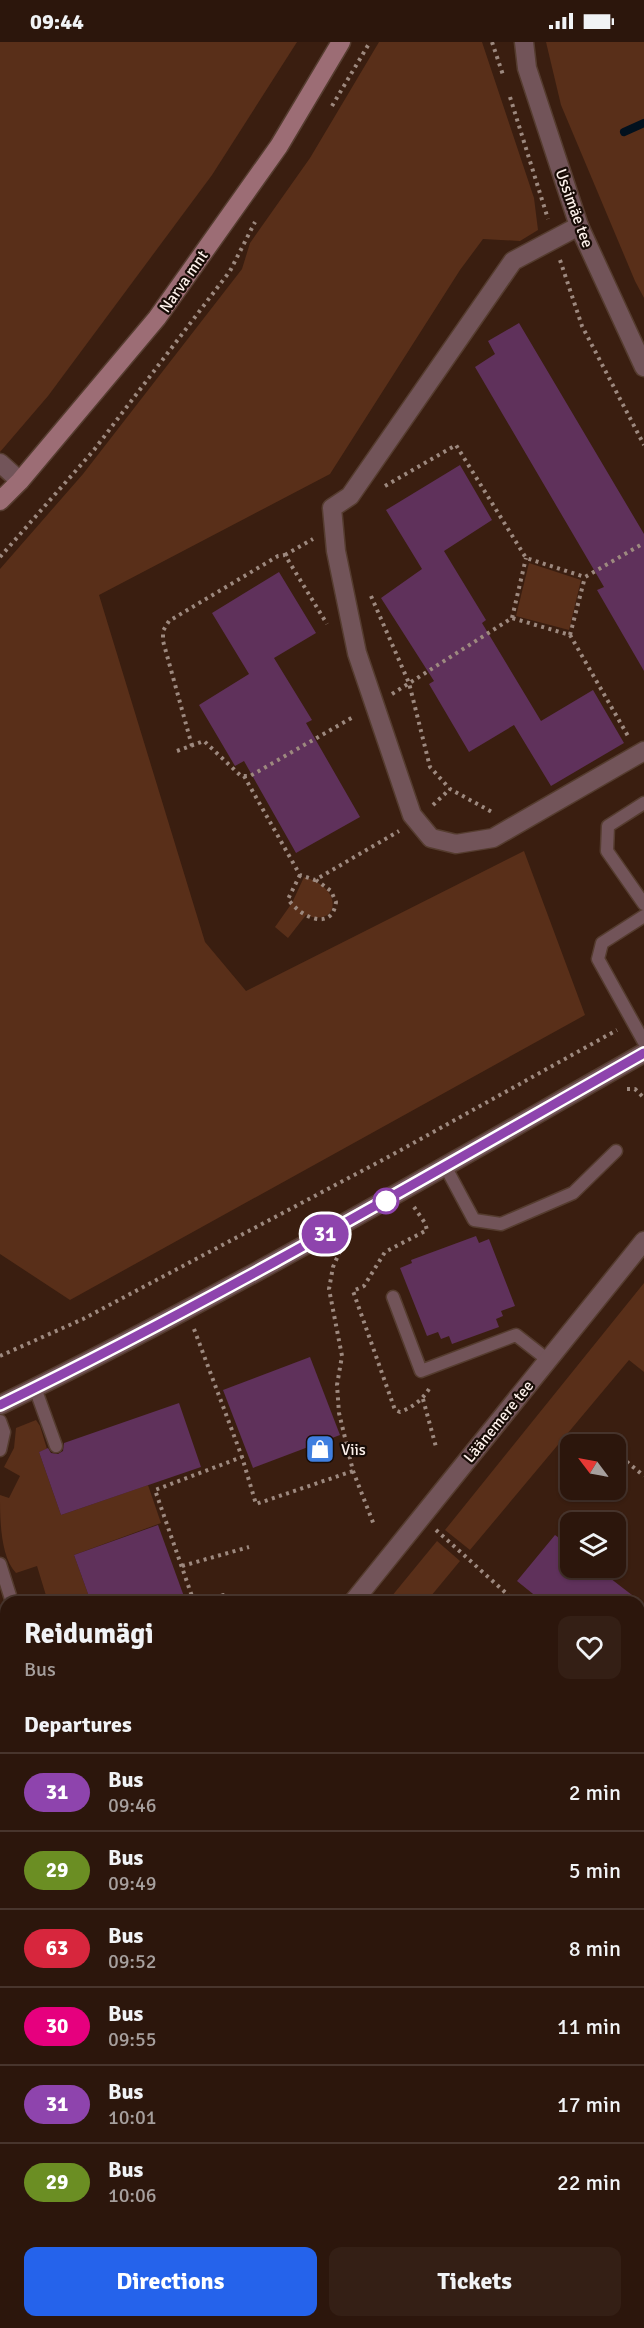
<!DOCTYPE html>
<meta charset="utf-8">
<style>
:root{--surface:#2c160c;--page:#341f15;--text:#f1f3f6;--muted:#a69f9d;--line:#48352d;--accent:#2563eb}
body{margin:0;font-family:Signika,sans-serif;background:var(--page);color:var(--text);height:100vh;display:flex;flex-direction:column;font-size:22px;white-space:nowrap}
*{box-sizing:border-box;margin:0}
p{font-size:20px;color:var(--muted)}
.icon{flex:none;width:33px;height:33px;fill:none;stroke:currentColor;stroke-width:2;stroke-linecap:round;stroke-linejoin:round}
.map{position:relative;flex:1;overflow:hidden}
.sheet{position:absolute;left:0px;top:1554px;width:645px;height:732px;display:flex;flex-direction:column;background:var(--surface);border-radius:18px 18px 0 0;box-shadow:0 2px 4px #0004,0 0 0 2px var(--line)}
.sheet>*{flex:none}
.badge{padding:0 12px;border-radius:20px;font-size:21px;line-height:39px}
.needle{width:39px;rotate:302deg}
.tools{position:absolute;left:560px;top:1392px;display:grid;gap:12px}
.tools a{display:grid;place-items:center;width:66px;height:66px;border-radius:12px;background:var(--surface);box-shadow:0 2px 4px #0004,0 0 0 2px var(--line);font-size:30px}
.map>.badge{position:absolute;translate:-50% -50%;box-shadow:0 0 0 3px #fff}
h2{padding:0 24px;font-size:22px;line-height:54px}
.round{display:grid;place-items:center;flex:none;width:63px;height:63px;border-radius:12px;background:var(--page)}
.overview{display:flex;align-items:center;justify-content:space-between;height:102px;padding:0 24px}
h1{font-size:28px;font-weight:800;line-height:45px}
.cta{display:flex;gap:12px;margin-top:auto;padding:12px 24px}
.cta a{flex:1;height:69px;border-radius:12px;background:var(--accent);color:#fff;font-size:24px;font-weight:800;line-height:69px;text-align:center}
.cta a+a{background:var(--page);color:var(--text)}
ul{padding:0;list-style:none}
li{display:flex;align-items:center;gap:18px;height:78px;padding:0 24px;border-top:2px solid var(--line)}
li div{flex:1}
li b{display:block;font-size:22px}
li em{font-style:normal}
li .badge{min-width:66px;font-weight:700;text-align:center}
.status{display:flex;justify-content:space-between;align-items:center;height:42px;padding:0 30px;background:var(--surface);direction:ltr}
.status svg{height:16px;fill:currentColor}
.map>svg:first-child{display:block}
.green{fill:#592f19}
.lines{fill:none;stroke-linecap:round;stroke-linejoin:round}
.stream{stroke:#02111e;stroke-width:8}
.building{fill:#5f315b}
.service-casing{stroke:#553c2f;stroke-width:15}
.minor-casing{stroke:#553c2f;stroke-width:21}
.tertiary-casing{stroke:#553c2f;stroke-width:21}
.secondary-casing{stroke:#553c2f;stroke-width:21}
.path{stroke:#9d897f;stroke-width:4;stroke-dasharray:3 4.5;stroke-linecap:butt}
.service{stroke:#725459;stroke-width:12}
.minor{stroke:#725459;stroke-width:18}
.tertiary{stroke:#725459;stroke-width:18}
.secondary{stroke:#9c6d75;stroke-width:18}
.line-casing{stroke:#fff;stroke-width:14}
.line{stroke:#8e44ad;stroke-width:9}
.stop-dot{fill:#fff;stroke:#8e44ad;stroke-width:3}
.labels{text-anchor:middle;stroke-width:4.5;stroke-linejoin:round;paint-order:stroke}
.street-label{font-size:16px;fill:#fdf1eb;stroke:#180c06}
.poi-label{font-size:16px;fill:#fdf1eb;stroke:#180c06;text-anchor:start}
</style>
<div class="status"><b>09:44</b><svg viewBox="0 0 49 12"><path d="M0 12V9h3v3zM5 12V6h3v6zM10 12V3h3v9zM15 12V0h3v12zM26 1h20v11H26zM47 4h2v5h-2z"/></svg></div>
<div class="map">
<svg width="644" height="2286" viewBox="0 0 644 2286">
<rect width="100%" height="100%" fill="#3a1e10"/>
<g class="green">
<polygon points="0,0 297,0 212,133 48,354 0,410"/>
<polygon points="379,0 482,0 534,156 538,188 520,199 483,197 460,228 330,432 99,553 205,900 246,949 524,809 585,973 70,1258 0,1212 0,527 83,432 242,227 250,201 310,116"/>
<polygon points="546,0 644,0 644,256 635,239 561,63"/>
<polygon points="529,521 581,538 569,588 516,574"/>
<path d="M304 835C345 846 339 886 306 873L288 896 275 885 292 861Z"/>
<polygon points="644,1241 644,1330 629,1318 470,1508 445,1488"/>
<path d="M36 1378 40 1384 47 1407 39 1410 61 1473 148 1443 161 1481 74 1513 91 1560H48L37 1524 16 1531C0 1514 0 1476 0 1453L9 1456 20 1434 4 1425 14 1406 16 1386Z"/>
<polygon points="437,1499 460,1519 426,1560 387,1560"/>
<polygon points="0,1657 6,1677 6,1720 0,1717"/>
<polygon points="0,1727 6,1730 6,1760 0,1755"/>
<polygon points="0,1822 6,1827 6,1878 0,1872"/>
<polygon points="639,2130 644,2134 644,2213 639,2219"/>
<polygon points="194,2280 262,2280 257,2286 201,2286"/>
<polygon points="461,2280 589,2280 584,2286 456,2286"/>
</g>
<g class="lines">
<polyline class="stream" points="624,90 644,81"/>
</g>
<g class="building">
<polygon points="519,281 644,492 644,629 597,548 604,545 475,325 495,312 488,299"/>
<polygon points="460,423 492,478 444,509 486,578 482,581 541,679 593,648 624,701 551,744 514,683 469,710 429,642 434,639 381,556 422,527 386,468"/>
<polygon points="279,530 316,591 274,616 312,678 306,681 360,775 296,811 244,719 235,724 199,663 249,632 212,571"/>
<polygon points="476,1194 479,1201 489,1197 515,1264 501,1269 503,1274 496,1277 499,1285 452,1302 449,1294 441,1297 438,1290 427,1294 400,1226 412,1221 411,1218"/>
<polygon points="310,1315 340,1393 253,1426 223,1348"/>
<polygon points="179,1361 201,1425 61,1473 39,1410 48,1406 51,1411 58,1412 63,1409 64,1401"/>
<polygon points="158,1483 186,1560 91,1560 74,1513"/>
<polygon points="555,1493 570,1504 570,1526 597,1526 641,1560 543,1560 517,1539"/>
</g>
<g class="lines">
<g class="service-casing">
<g id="service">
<polyline points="644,761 608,784 607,809 644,862"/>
<polyline points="644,874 602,901 598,917 644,1000"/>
<polyline points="445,1124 474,1178 501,1182 573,1151 616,1109"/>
<polyline points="393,1255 421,1329 516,1293 548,1318"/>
<polyline points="35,1346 56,1404"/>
<polyline points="0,1379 4,1390 0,1408"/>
<polyline points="0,1522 12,1560"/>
</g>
</g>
<g class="minor-casing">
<g id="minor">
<polyline points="579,184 513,219 350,454 332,466 336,509 357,611 412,773 431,796 456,802 493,796 644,709"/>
<polyline points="0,421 20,439"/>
<polyline points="353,1560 644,1199"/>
<polyline points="0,1967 6,1960"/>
<polyline points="639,2089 644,2093"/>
</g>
</g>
<g class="tertiary-casing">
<g id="tertiary">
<polyline points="524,0 527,26 579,184 644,325"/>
<path d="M0 1363C220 1256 431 1132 644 1011"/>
</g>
</g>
<g class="secondary-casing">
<polyline id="secondary" points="0,459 20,439 157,276 279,104 341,0"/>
</g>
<g class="path">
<polyline points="492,0 503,33"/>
<polyline points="510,55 548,177"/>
<polyline points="332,64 370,0"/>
<polyline points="560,218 582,284 644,403"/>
<polyline points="385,444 456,403 526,516 585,535 644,501"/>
<polyline points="285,513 313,497"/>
<polyline points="0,515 94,408 230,229 255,180"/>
<polyline points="371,554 409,641 430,725 450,747 492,770"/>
<polyline points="512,576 526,516"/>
<polyline points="570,593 585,535"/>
<polyline points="392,652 512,576 570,593 628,694"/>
<polyline points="192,704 163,599 163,589 169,579 278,514 285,513 327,582"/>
<polyline points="177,709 204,699 241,734 250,734 355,674"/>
<polyline points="244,734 300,833 315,838 399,789"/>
<polyline points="433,763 450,747"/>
<path d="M300 833 288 857C299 874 332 891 336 860L331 849 316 838"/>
<polyline points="627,1047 635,1047 644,1056"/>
<path d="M414 1165 425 1181 427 1188 385 1210 364 1244 353 1249 395 1368 400 1370C413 1365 422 1358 429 1347"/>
<polyline points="340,1209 333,1225 329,1247 342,1314 337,1343 339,1371 353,1429 374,1483"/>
<polyline points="194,1287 242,1415 256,1462 353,1429"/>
<polyline points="0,1314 83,1277 390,1114 617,988"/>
<polyline points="423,1357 436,1405"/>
<polyline points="603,1401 605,1402"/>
<polyline points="615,1410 644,1434"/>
<polyline points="436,1488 516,1560"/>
<polyline points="182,1524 249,1505"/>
<polyline points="194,1560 155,1448 242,1415"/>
<polyline points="207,1560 223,1553 226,1560"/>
<polyline points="0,1649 6,1669"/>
<polyline points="0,1722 6,1725"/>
<polyline points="0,1895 6,1887"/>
<polyline points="0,2050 6,2043"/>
<polyline points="0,2098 6,2091"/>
<polyline points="639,2120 644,2124"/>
<polyline points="0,2129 6,2134"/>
<polyline points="639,2184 644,2180"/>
<polyline points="0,2265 6,2270"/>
<polyline points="18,2280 25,2286"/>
<polyline points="182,2280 189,2286"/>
<polyline points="235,2286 239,2280"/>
<polyline points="448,2286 453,2280"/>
<polyline points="553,2286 558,2280"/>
</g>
<use href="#service" class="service"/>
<use href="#minor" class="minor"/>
<use href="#tertiary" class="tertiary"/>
<use href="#secondary" class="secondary"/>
</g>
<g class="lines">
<g class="line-casing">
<path id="line" d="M0 1363C220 1256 431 1132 644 1011"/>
</g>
<use href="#line" class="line"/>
</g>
<defs>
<g id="shop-square" transform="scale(1.5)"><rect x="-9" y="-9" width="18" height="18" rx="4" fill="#3f7fe0" stroke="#180c06"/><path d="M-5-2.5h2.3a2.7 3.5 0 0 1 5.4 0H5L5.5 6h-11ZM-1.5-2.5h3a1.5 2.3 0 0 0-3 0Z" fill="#fff"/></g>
</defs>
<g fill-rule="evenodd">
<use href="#shop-square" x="320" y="1407"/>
</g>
<circle class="stop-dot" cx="386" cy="1159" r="12"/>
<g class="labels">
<g class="street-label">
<text transform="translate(575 166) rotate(70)" y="6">Ussimäe tee</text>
<text transform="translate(183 239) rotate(-55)" y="6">Narva mnt</text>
<text transform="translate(498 1379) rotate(-51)" y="6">Läänemere tee</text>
</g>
<g class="poi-label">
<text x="341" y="1413">Viis</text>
</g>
</g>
</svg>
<div class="tools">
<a><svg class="needle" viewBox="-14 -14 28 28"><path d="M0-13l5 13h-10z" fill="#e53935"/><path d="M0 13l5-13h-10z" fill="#a69f9d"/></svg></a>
<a><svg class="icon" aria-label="layers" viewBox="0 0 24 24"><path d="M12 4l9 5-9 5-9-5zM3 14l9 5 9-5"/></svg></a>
</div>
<b class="badge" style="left:325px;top:1192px;background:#8e44ad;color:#fff">31</b>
<section class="sheet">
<div class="overview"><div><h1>Reidumägi</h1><p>Bus</p></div><a class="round"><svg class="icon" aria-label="heart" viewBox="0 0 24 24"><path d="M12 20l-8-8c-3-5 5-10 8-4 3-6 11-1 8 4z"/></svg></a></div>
<h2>Departures</h2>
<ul>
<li><span class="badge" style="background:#8e44ad;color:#fff">31</span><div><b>Bus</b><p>09:46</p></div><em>2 min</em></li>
<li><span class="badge" style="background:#6b8e23;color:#fff">29</span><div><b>Bus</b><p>09:49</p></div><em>5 min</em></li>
<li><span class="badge" style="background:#d7263d;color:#fff">63</span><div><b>Bus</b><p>09:52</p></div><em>8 min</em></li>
<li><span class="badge" style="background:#e6007e;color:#fff">30</span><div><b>Bus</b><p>09:55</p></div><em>11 min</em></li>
<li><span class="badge" style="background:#8e44ad;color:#fff">31</span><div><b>Bus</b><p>10:01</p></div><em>17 min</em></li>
<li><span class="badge" style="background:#6b8e23;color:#fff">29</span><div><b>Bus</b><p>10:06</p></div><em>22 min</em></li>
</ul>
<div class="cta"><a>Directions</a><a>Tickets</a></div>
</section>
</div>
